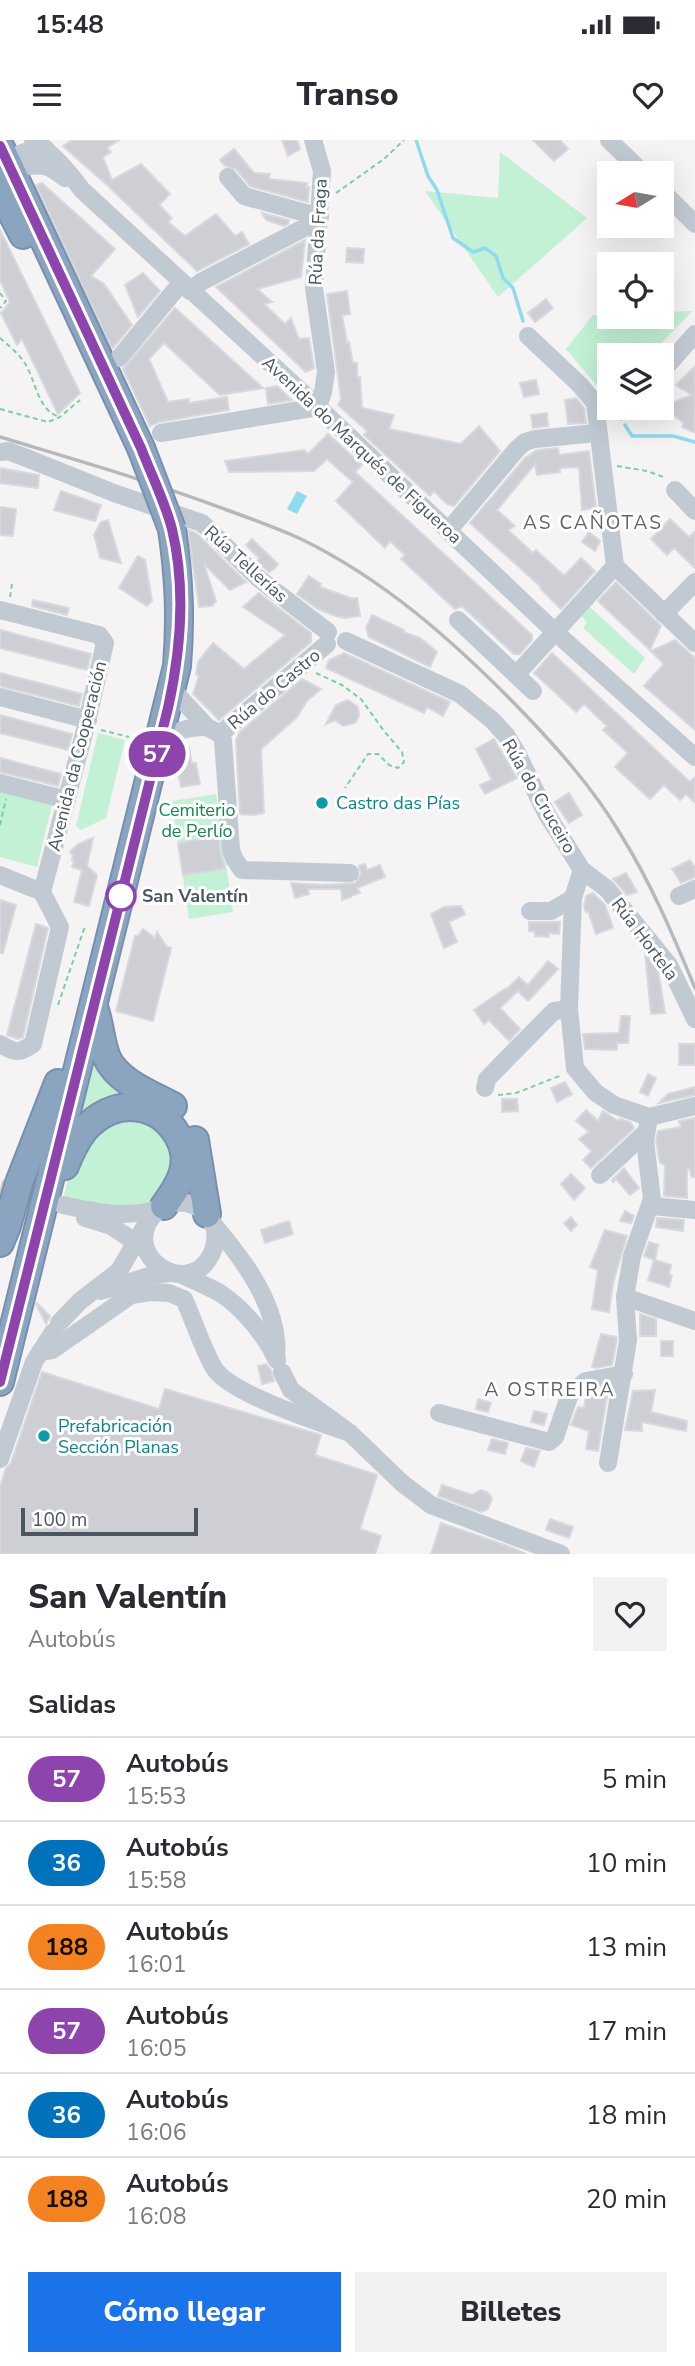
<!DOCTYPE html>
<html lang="es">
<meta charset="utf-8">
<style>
:root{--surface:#fff;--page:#f2f2f3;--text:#2b2b33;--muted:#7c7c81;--line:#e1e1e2;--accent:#1a73e8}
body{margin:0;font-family:"Nunito Sans",sans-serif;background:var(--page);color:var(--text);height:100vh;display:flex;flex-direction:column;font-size:26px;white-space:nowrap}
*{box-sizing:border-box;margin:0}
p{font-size:23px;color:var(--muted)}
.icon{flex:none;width:38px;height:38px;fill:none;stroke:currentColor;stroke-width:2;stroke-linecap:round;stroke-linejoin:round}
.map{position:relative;height:1414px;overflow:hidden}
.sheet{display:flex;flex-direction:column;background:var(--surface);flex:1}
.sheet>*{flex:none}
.badge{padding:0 14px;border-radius:23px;font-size:24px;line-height:46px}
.needle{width:46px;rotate:259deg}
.controls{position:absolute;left:597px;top:21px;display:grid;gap:14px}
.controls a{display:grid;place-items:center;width:77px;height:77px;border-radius:0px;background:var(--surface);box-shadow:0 7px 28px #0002;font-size:35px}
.scale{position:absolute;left:21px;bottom:18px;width:177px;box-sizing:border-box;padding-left:7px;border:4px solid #4a5661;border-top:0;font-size:19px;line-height:24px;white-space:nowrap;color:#4a5661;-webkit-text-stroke:5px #fff;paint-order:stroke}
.map>.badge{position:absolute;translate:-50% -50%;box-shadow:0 0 0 4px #fff}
h2{padding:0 28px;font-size:26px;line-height:63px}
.round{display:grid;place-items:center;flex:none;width:74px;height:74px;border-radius:0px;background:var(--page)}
.overview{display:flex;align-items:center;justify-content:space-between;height:119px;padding:0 28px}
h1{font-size:33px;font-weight:800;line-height:52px}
.primary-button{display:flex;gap:14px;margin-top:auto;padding:14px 28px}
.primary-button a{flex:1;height:80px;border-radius:0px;background:var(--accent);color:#fff;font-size:28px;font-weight:800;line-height:80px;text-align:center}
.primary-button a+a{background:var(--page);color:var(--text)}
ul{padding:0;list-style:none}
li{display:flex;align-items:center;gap:21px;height:84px;padding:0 28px;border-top:2px solid var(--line)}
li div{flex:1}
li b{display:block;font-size:26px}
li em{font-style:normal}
li .badge{min-width:77px;font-weight:700;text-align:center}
.status{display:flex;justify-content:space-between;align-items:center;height:49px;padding:0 35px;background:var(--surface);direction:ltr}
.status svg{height:19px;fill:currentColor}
header{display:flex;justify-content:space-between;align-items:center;height:91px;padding:0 28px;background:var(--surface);font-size:32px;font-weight:800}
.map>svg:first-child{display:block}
.green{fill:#c3f1d5}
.water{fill:#90daee}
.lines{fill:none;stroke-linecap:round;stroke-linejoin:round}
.stream{stroke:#90daee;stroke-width:3.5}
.building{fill:#cdcfd5;stroke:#d7d9de;stroke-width:2}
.minor-tunnel{stroke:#caccce;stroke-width:18;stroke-dasharray:18 9;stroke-linecap:butt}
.highway-casing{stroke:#7690ad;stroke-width:30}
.path{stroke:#7ad0a6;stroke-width:2;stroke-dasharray:5 3.5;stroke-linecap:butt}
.minor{stroke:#c1cad2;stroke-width:18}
.highway{stroke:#8ba5c1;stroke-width:26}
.rail{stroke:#b5b8bd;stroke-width:3.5}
.highway-bridge-casing{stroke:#7690ad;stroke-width:30;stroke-linecap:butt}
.highway-bridge{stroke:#8ba5c1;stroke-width:26}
.line-casing{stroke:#fff;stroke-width:16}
.line{stroke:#8e44ad;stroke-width:10}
.culture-dot{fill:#0f9aa8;stroke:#fff;stroke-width:2.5}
.stop-dot{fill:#fff;stroke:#8e44ad;stroke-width:3.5}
.labels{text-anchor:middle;stroke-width:6;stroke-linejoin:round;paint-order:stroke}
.street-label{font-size:18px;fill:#4a5661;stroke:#fff}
.culture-label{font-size:18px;fill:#0d838f;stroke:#fff;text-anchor:start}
.park-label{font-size:18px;fill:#17864f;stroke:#fff}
.stop-label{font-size:18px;font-weight:bold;fill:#4a5661;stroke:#fff;text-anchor:start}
.neighbourhood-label{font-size:19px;letter-spacing:2px;fill:#5f6368;stroke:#fff}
</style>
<div class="status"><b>15:48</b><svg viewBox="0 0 49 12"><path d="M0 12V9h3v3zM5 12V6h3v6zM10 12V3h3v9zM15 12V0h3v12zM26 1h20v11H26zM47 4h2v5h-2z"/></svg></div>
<header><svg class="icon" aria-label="menu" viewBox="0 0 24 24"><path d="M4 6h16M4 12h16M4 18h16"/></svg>Transo<svg class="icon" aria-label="heart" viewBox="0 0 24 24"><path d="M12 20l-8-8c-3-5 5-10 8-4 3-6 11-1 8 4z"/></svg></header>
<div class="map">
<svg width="695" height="1414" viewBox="0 0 695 1414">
<rect width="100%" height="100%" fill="#f5f3f3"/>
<g class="green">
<polygon points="500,12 587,78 498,157 425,51 498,58"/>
<polygon points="692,171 650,215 609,215 609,260 566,209 593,175 662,177 662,172"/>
<polygon points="590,467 645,518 634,534 583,488 587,483 582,476"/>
<polygon points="98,593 125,600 106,678 81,690 76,686"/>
<polygon points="0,652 52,665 37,727 0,717"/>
<polygon points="216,654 233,772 189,779 172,661"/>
<polygon points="93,906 129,952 71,998"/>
<path d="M128 974 164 986 178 1020C173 1030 168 1047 161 1055 138 1078 90 1064 63 1060L69 1035 94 992Z"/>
</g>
<polygon class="water" points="297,351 307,356 297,374 287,369"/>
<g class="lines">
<g class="stream">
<polyline points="416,0 428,36 437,50 453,98 473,112 485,108 496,116 503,138 513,148 523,181"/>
<polyline points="602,259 621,279"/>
<polyline points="625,285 632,296 673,296 695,302"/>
</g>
</g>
<g class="building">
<polygon points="72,0 119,0 107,8 111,12 103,17 112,40 141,24 170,54 159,65 172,78 168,82 185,96 216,74 235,96 242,92 249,104 197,131 106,44 63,6"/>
<polygon points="282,0 297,0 300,9 288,16"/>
<polygon points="533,0 560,0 568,9 554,21"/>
<polygon points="234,9 254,33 270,34 269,39 307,43 306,47 309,47 308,62 250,46 236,29 225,26 220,20"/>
<polygon points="42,43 115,109 91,136 104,144 132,185 112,209 36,45"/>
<polygon points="262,73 289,80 288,84 284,86 266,80"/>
<polygon points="0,90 80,253 58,274 22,199 17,205 1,173 10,162 0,140"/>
<polygon points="305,100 301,137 257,149 272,162 264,164 285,184 291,178 299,199 309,198 314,228 306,232 216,147"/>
<polygon points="347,108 364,109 363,123 346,122"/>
<polygon points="143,133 160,151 138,177 125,145"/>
<polygon points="347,151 350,174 342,175 347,203 349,202 353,223 357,223 357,237 360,237 362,268 394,275 389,289 461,304 479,286 500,311 454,366 447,364 434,351 430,356 364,295 367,291 338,265 341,259 327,154"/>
<polygon points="546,159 553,168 535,182 528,173"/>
<polygon points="175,168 263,248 220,255 164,203 149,219 168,262 189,259 189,263 227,257 229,270 159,282 150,286 123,229"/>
<polygon points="695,226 695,293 682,287 684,283 662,267 692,255 676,245"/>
<polygon points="536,240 539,254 524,257 520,243"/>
<polygon points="277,246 292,260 268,264 266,248"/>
<polygon points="576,258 584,268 586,283 568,284 565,260"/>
<polygon points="547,273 548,286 533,288 531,275"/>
<polygon points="328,294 362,325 355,332 532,495 532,500 520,514 514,514 462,466 455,469 401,419 405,415 390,401 385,408 336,361 353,342 327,319 314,331 229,332 225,321 304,310 308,314"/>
<polygon points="558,308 559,315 589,311 596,368 582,370 579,327 560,328 560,332 537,335 535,324 497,370 515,386 508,390 533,413 536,410 562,434 565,435 581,418 595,431 561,469 540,448 541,447 470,383 525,318 537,310"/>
<polygon points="0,328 39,335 38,348 0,343"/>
<polygon points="61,351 101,365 95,381 54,370"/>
<polygon points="0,367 16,369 13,396 0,395"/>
<polygon points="670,379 689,397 695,391 695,428 674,408 667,415 651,399"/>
<polygon points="108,380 121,423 100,418 94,395 101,382"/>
<polygon points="188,390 196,393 246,442 230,450 204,424 216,461 212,466 199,467"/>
<polygon points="589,392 600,401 595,411 582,402"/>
<polygon points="252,399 278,424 274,429 269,432 257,421 259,418 246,405"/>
<polygon points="138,416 145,420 152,461 147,466 119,448"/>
<polygon points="309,436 321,444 320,447 353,459 357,458 360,476 345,478 336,476 318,469 297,454"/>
<polygon points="616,442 661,486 650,510 598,461"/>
<polygon points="259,453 311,493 311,502 219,580 193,554 199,536 196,534 198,522 213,503 244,529 285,495 243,467"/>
<polygon points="33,460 69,468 67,475 32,466"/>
<polygon points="372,475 404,490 403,492 420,498 437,512 430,527 369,497 366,488"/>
<polygon points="0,490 91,514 87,530 0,508"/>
<polygon points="675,500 695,518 695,590 644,546 664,524 651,511"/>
<polygon points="344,513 450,562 443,576 427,567 424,573 326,528 329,520"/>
<polygon points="552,513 690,642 695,637 695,663 686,654 680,660 664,645 650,659 615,627 628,613 603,590 607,586 584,564 576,572 534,533"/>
<polygon points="0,533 82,554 79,566 0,546"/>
<polygon points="302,539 321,549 307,561 296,578 261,609 264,673 254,675 240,674 236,600 240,592"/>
<polygon points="348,560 358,567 359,576 355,583 343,586 335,580 326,584 336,565"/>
<polygon points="0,575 72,594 68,610 0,593"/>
<polygon points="494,599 517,638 485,654 480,645 492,640 476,609"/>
<polygon points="189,608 192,623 196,623 200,644 181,647 179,636 174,637 172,627 177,626 175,617 178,617 177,611"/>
<polygon points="0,618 61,634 58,646 0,632"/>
<polygon points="569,653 582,675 569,683 555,662"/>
<polygon points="219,696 220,711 225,729 183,735 178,703"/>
<polygon points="93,698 87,726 97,735 89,766 74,762 82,730 72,727 74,721 72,720 73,715 70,712 78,704"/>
<polygon points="690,720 695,728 695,737 681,743 672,729"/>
<polygon points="365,724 367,730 380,725 385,737 357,748 360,753 351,756 351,757 342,760 341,749 308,749 309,754 295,758 291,743 323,745 355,743 361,734 359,726"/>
<polygon points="626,733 637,752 627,755 613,739"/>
<polygon points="593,753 605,765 613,788 596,794 588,771 586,772 584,767 586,756"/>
<polygon points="0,760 16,765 3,813 0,813"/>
<polygon points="461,766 465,774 449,782 457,802 444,808 431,774 444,767"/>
<polygon points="529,782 560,782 559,794 549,793 549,797 535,796 535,792 529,791"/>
<polygon points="36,784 48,788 23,897 18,899 7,895"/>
<polygon points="143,789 155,798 157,792 167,807 171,808 153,881 116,871 135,796 138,796"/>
<polygon points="645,813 658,830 665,873 651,874"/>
<polygon points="548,821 558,829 528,861 518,851 500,868 520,889 509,901 489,880 484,884 474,870 506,848 507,849 519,837 528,845"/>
<polygon points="621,876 630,876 628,903 617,903 617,910 585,909 583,894 619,893"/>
<rect x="679" y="904" width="16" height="21"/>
<polygon points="648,934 656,938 648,956 640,952"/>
<polygon points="565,942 572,954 557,962 551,948"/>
<polygon points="695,947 695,955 659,963 668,954"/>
<polygon points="502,959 517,959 518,971 502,972"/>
<polygon points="586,970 598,981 603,971 618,981 620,979 630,982 634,988 591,1028 583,1020 592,1011 579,999 589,992 576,981"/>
<polygon points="695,978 695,1037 692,1037 689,1028 687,1029 687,1058 664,1056 665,1025 660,1023 656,1001 658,991 681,987 679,981"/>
<polygon points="624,1028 639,1048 630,1055 616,1039 613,1042 612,1040"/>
<polygon points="571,1034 585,1048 574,1060 561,1044"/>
<polygon points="625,1071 634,1076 631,1083 620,1081"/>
<polygon points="571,1077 577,1085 571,1091 564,1083"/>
<polygon points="657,1078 684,1080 683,1091 656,1087"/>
<polygon points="289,1081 293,1094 265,1103 261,1090"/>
<polygon points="605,1090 627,1096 613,1143 609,1172 592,1169 598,1130 590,1127"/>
<polygon points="649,1102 658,1105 655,1120 671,1125 669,1134 672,1136 669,1147 648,1140 654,1120 644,1116"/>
<polygon points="37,1163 50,1176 46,1184 36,1164"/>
<polygon points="640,1174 656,1179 656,1196 640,1196"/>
<polygon points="601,1194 616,1197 617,1199 612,1225 596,1228 592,1227"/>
<rect x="661" y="1201" width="12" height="15"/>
<polygon points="266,1224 271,1230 274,1241 262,1244 258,1226"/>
<polygon points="42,1232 159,1269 165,1249 321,1295 315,1315 377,1335 360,1389 381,1396 375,1414 0,1414 0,1347 6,1328 11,1323"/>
<polygon points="655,1250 651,1272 687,1281 686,1291 642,1282 642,1291 625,1290 633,1251"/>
<polygon points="590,1252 607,1256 598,1311 586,1309 589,1291 571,1285 578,1267 584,1268 586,1256"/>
<polygon points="478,1259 491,1263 488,1272 476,1269"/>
<polygon points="534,1271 547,1274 544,1285 531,1282"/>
<polygon points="492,1299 508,1303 505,1314 488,1310"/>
<polygon points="526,1308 540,1311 534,1327 521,1321"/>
<polygon points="442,1345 472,1355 481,1350 487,1352 492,1358 488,1369 481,1372 438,1356"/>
<polygon points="550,1379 573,1387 569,1398 546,1390"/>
<polygon points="441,1383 508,1406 526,1414 431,1414"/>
</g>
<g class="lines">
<polyline class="minor-tunnel" points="0,1049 53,1062"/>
<g class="highway-casing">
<g id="highway">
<polyline points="0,6 141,308"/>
<polyline points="0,50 23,95"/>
<path d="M95 870C100 885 101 903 107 918 118 942 151 954 173 966"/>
<polyline points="195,1000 207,1074"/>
<path d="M65 1026C71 1011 78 995 90 984 118 958 159 962 178 996 183 1005 186 1017 184 1027 182 1041 172 1055 164 1066"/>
<polyline points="0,1103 7,1086 19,1043 58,943"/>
<path d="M0 1242 177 526C181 476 179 438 172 389"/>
</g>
</g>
<g class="path">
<polyline points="336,53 384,19 404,0"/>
<polyline points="0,153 6,161 0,168"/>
<path d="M0 198C8 205 18 213 24 222 36 239 37 271 60 277"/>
<polyline points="0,269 48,282 60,277 80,260"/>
<polyline points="617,326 647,331 666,338"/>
<polyline points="10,457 12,444"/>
<polyline points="316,533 342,545 361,559 384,591 402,612 404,622 398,628 389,625 378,614 368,614 345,648"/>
<polyline points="101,590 129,597"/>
<polyline points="0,685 6,659"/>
<polyline points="58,865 84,789 87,789"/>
<polyline points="498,955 516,953 562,935"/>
</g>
<g class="minor">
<path d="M33 0C53 14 68 30 82 50L318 267 555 492 695 617"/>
<polyline points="313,0 322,31 314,148 326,232 323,252 318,267"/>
<polyline points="609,0 643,33"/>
<path d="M4 22C23 32 28 23 44 26 52 27 59 34 65 38"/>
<path d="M7 34C10 12 27 10 46 9"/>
<polyline points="228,37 244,56 320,77"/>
<polyline points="662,51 695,84"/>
<polyline points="190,151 201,142 319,80"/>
<polyline points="119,218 181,143"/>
<polyline points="664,229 695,194"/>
<polyline points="161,293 318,267"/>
<polyline points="0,312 8,311 24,317 114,353 202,383 258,438 328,492"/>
<polyline points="675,350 695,371"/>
<polyline points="448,391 517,309 525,302 535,299 597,293"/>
<polyline points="615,426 695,503"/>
<polyline points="0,470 99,495 105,503 86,586 42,752"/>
<polyline points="664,474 695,442"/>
<polyline points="458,480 533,551"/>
<polyline points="346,501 460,554 492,580 506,595 517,613 546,673 582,730 607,749 669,825 695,879"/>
<polyline points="516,535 615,426 595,263 580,245 528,196"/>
<polyline points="172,549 207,587 220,594 223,600 231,710 235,720 242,730 350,733"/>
<polyline points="0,557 88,580"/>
<polyline points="220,594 327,504"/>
<path d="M159 606C174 591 186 587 207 587"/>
<polyline points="0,643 67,660"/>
<polyline points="582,730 573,758 569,869 575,928 595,952 614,965 649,977 695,966"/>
<polyline points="0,735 42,752"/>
<polyline points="679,756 695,749"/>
<polyline points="530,771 551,771 573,758"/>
<path d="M0 904C17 913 17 914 33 904L60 787 42 752"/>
<polyline points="485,948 487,939 554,871 569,869"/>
<polyline points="600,1035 645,993"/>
<path d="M63 1065C82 1069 102 1074 121 1074 132 1074 148 1072 158 1069 163 1067 168 1064 173 1063 189 1060 206 1069 213 1084 217 1093 216 1105 211 1115 187 1162 113 1112 159 1069"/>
<polyline points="651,1066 695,1070"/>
<polyline points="85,1078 111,1086 144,1108"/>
<path d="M213 1084C244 1120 281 1169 276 1218"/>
<path d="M180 1134C193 1140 207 1146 220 1153 243 1168 265 1195 277 1220"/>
<polyline points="101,1151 152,1135 171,1133"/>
<polyline points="625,1157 695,1181"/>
<polyline points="59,1183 80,1161 119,1131 145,1086"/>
<path d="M40 1212 52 1210 131 1155 151 1152 169 1153 184 1159C194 1181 202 1207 214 1228 229 1253 320 1283 350 1293"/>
<polyline points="282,1232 291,1250 350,1293 402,1343 431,1365 561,1414"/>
<polyline points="439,1273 549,1302 555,1297 570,1254 586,1241 624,1234"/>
<polyline points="0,1319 34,1222 53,1192"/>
<polyline points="608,1323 628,1200 625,1157 632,1116 652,1059 645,1001 649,977"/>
</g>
<use href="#highway" class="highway"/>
<path class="rail" d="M0 297C76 320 153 342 227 370 252 379 277 388 301 399 383 439 451 499 514 563 554 604 592 646 621 695 651 743 673 795 695 848"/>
<g class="highway-bridge-casing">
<polyline id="highway-bridge" points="141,308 172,389"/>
</g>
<use href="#highway-bridge" class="highway-bridge"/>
</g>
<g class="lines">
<g class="line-casing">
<path id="line" d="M0 6 141 308C151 334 165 362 172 389 186 448 181 510 168 568L0 1242"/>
</g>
<use href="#line" class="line"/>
</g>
<g class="culture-dot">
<circle cx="322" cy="663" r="7"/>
<circle cx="44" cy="1296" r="7"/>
</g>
<circle class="stop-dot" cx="121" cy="756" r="14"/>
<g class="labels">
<g class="street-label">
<text transform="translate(318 92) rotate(-87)" y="6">Rúa da Fraga</text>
<text transform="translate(362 310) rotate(43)" y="6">Avenida do Marqués de Figueroa</text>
<text transform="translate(246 424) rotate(42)" y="6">Rúa Tellerías</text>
<text transform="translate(274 549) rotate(-40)" y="6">Rúa do Castro</text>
<text transform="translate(77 616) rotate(-76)" y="6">Avenida da Cooperación</text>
<text transform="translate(539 656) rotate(60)" y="6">Rúa do Cruceiro</text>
<text transform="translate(645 799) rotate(53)" y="6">Rúa Hortela</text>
</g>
<g class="culture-label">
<text x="336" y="669">Castro das Pías</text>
<text x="58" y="1292">Prefabricación<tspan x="58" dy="21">Sección Planas</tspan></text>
</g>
<g class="park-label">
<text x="197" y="676">Cemiterio<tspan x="197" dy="21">de Perlío</tspan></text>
</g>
<g class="stop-label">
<text x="142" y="762">San Valentín</text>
</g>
<g class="neighbourhood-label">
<text x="593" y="389">AS CAÑOTAS</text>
<text x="550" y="1256">A OSTREIRA</text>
</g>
</g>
</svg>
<div class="controls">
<a><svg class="needle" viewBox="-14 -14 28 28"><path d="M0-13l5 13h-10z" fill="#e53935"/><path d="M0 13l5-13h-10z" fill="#7c7c81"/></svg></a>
<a><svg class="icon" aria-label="locate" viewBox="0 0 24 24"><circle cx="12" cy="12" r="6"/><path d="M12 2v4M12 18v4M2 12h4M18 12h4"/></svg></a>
<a><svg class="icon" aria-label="layers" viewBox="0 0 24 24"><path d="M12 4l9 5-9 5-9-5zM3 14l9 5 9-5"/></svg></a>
</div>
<div class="scale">100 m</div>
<b class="badge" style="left:157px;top:614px;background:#8e44ad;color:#fff">57</b>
</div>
<section class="sheet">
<div class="overview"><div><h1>San Valentín</h1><p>Autobús</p></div><a class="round"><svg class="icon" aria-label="heart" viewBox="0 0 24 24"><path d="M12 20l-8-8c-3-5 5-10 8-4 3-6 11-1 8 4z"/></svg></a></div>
<h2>Salidas</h2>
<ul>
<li><span class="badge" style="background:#8e44ad;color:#fff">57</span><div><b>Autobús</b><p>15:53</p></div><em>5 min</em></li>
<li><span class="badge" style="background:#0072bc;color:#fff">36</span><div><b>Autobús</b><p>15:58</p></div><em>10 min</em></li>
<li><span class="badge" style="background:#f58220;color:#111">188</span><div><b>Autobús</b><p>16:01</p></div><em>13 min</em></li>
<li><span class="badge" style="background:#8e44ad;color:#fff">57</span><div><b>Autobús</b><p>16:05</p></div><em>17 min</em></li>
<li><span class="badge" style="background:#0072bc;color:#fff">36</span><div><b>Autobús</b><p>16:06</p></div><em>18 min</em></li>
<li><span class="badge" style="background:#f58220;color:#111">188</span><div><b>Autobús</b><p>16:08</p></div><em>20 min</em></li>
</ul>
<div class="primary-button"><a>Cómo llegar</a><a>Billetes</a></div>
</section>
